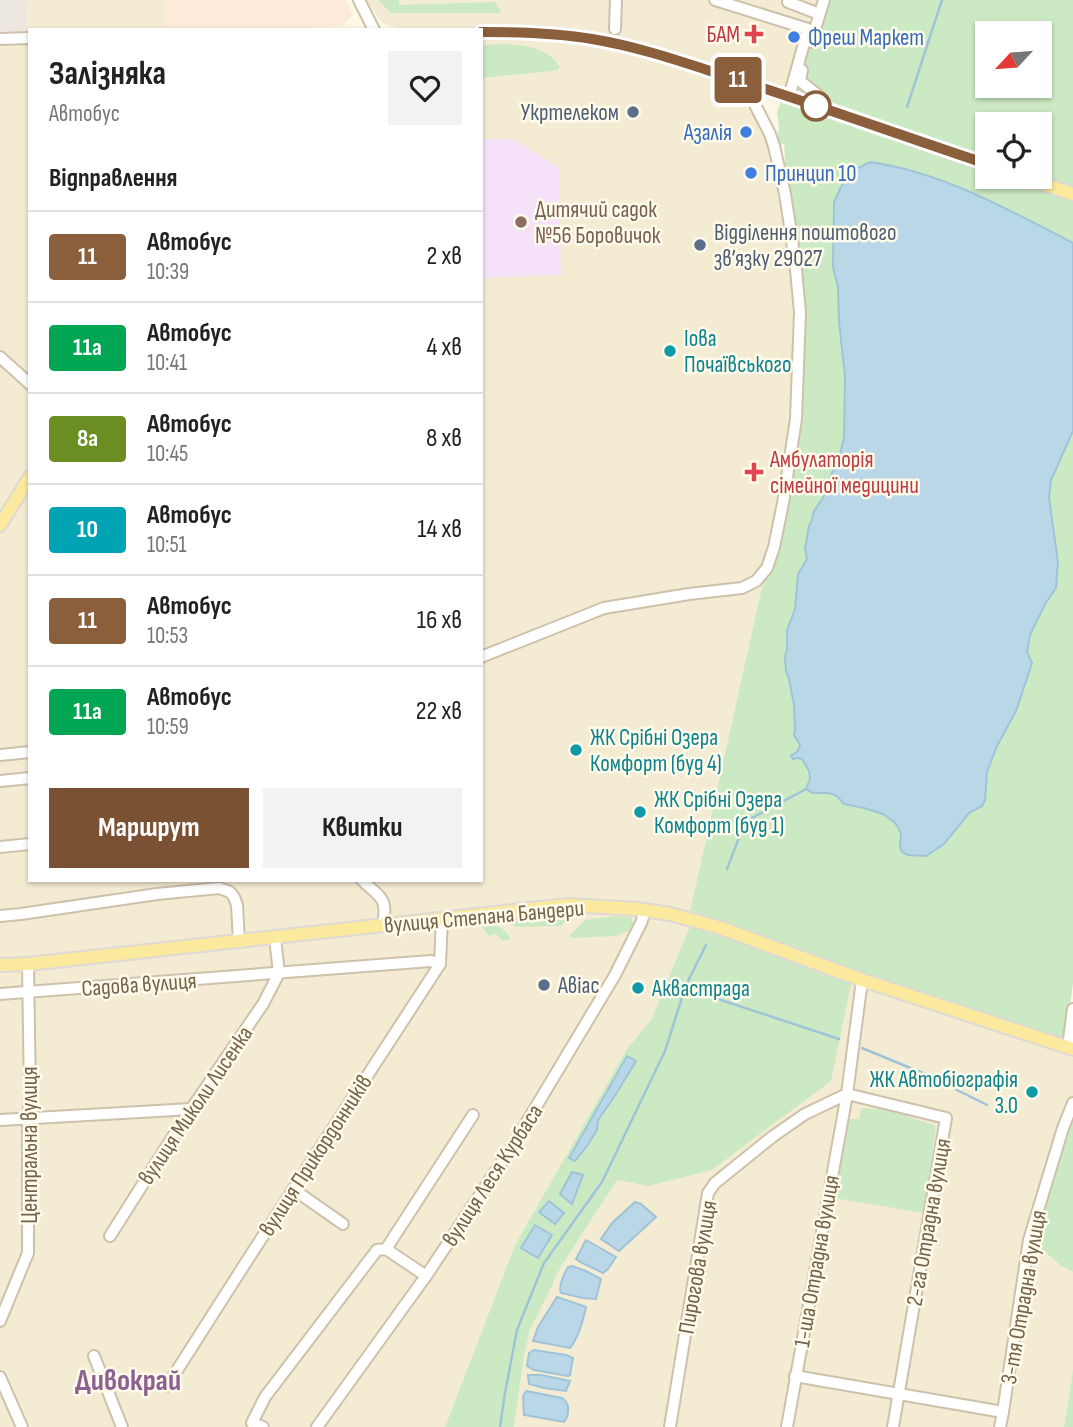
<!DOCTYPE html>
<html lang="uk">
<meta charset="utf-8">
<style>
:root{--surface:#fff;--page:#f2f2f2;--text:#222;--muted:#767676;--line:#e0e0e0;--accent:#7b5134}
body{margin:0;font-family:"Sofia Sans Condensed",sans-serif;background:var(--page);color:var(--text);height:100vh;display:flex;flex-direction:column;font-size:26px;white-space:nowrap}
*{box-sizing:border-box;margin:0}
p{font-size:23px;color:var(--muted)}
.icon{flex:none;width:38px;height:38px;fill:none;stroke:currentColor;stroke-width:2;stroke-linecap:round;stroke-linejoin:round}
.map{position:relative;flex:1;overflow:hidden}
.sheet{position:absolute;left:28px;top:28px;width:455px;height:854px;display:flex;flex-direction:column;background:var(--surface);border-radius:0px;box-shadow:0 2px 5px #0004}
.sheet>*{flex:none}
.badge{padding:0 14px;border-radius:5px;font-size:24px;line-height:46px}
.needle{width:46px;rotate:244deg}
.tools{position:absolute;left:975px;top:21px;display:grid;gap:14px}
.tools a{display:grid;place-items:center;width:77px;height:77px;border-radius:0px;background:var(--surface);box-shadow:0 2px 5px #0004;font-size:35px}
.map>.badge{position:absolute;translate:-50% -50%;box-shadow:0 0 0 4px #fff}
h2{padding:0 21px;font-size:26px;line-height:63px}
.round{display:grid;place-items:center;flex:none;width:74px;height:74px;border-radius:0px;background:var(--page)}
.head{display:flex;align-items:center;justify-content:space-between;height:119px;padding:0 21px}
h1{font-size:33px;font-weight:700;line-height:52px}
.cta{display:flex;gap:14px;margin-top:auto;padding:14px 21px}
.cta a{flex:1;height:80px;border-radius:0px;background:var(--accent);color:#fff;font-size:28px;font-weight:700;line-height:80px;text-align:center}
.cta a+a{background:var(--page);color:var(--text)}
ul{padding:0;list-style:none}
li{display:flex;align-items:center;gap:21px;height:91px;padding:0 21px;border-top:2px solid var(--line)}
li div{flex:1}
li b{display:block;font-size:26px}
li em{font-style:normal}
li .badge{min-width:77px;font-weight:700;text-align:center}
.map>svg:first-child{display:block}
.residential{fill:#f4ebd3}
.commercial{fill:#fdead9}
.industrial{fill:#ece8df}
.education{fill:#f5e2f9}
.green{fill:#cbeac3;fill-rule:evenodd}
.water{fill:#b9d7e6;stroke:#9fc4d8;stroke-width:2}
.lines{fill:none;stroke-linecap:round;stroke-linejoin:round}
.stream{stroke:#9fc4d8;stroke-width:2.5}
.minor-casing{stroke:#cec1ab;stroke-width:14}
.major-casing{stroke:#ded9d4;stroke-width:16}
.minor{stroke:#fff;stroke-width:10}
.major{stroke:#fbea9d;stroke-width:12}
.line-casing{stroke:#fff;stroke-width:16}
.line{stroke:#8b5e3c;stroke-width:10}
.health-dot{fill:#e0444e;stroke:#fffbeb;stroke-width:2.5}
.shop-dot{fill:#3f7fe0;stroke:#fffbeb;stroke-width:2.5}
.stop-dot{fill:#fff;stroke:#8b5e3c;stroke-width:3.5}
.service-dot{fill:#5c6f8a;stroke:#fffbeb;stroke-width:2.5}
.education-dot{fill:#8d6e63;stroke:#fffbeb;stroke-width:2.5}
.culture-dot{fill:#0f9aa8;stroke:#fffbeb;stroke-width:2.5}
.labels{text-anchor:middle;stroke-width:5;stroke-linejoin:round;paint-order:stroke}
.health-label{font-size:23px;fill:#be3a42;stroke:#fffbeb;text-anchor:end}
.shop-label{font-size:23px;fill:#366cbe;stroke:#fffbeb;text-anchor:start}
.service-label{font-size:23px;fill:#4e5e75;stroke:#fffbeb;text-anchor:start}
.education-label{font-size:23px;fill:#785e54;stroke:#fffbeb;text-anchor:start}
.culture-label{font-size:23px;fill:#0d838f;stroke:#fffbeb;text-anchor:start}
.street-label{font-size:23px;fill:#75624a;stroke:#fffbeb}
.district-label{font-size:30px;font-weight:bold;fill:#8c6192;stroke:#fffbeb}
</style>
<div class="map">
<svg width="1073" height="1427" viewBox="0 0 1073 1427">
<rect width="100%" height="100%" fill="#fcf8e5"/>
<g class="residential">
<polygon points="26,0 165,0 165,30 30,30 30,35 27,35"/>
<polygon points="366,0 826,0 794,94 711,67 515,28 401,28 382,23"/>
<polygon points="515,35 612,47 734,82 747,97 771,147 781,194 796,312 794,380 788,451 764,578 689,916 567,902 0,961 0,532 30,483 30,880 481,880 481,36"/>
<polygon points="0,42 30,42 30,470 0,518"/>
<polygon points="568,909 636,913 691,924 651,1020 627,1049 515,1245 445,1427 0,1427 0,968"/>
<polygon points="852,980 1073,1052 1073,1112 1062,1267 1073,1272 1073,1370 1064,1427 514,1427 524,1356 530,1330 562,1265 617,1180 648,1186"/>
</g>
<polygon class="commercial" points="165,0 345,0 353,15 343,26 255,30 165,30"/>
<polygon class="industrial" points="0,0 26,0 27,35 0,35"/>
<polygon class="education" points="481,139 514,139 559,168 561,275 481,278"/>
<g class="green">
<polygon points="378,0 399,0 399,5 495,2 501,13 391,13"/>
<path d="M826 0H1073V190L1040 177V124H987V161L794 94ZM987 33H1040V86H987Z"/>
<path d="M481 45C509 44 543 41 560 67L558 70 551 71 481 78Z"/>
<polygon points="782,99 987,169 987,177 1011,177 1073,198 1073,983 1065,1042 689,916 764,578 801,380 784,144 777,143 779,128 777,112"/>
<polygon points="570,914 572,916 561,926 515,927 511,923 511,917"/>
<polygon points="614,916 631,917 633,923 629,931 616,936 572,938 569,936 585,920"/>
<path d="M481 923C493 921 504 928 510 937L509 940 503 941 495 934 489 936 480 925Z"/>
<polygon points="691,924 852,980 831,1081 712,1170 648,1186 617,1180 562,1265 530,1330 524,1356 514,1427 445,1427 515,1245 627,1049 651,1020"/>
<polygon points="862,1108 889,1110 936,1126 924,1213 834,1198 848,1119 859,1119"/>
<polygon points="1073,1112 1073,1272 1063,1267 1034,1243"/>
<polygon points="1073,1370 1073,1427 1064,1427"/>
</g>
<g class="water">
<path d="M870 162C942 172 1009 210 1073 243V431L1051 480 1049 498 1058 562 1056 588 1045 604 1030 635 1027 652 1032 663 1016 711 997 746 987 772 985 800 982 806 969 813 944 844 926 856 908 855 902 852 900 847 901 834 898 827 894 822 883 814 864 808 844 804 837 796 829 793H813L806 789 810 779 809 771 802 759 797 758 793 759 791 756 798 751 800 745 794 735 795 729 794 705 789 679 786 671 785 657 787 649V630L795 609 798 574 807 559 805 549 809 526 812 520 814 511 823 498 828 488 831 475 838 462 844 438 845 376 839 322 838 287 833 267 834 202 841 187 852 171Z"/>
<polygon points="627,1056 636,1061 616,1094 598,1120 597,1130 587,1146 575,1161 569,1158"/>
<polygon points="572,1172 583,1175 572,1204 560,1194"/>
<polygon points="549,1201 564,1213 555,1224 539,1212"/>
<polygon points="635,1202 641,1204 656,1217 619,1251 601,1239 612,1223"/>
<polygon points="535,1225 552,1235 538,1258 521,1248"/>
<polygon points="586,1240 616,1257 608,1269 603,1273 580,1262 576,1259"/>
<path d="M572 1266 586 1271 601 1279 596 1299 583 1298 561 1293C558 1285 564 1274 568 1267Z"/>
<path d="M557 1297 586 1307C583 1321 579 1337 570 1348L533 1341 538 1327Z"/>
<polygon points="534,1350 566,1355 573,1358 570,1375 568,1376 534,1370 527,1366 529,1353"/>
<polygon points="528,1375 541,1375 570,1381 566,1391 544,1388 529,1384"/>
<path d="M526 1391 562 1398C570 1403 570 1414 564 1422L524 1415 523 1396Z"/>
</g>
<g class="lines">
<g class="stream">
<polyline points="907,107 942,0"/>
<polyline points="727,869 742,830 750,819 806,789"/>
<polyline points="687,986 718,999 839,1039"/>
<polyline points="862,1048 925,1074 987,1105"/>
<polyline points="500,1427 505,1393 517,1330 544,1263 602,1182 665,1051 686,985 706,945"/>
</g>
<g class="minor-casing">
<g id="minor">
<polyline points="359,0 374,30"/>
<polyline points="715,0 808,29 789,97"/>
<polyline points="789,0 788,2 814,12"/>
<polyline points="615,29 616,0"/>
<polyline points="0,39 30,38"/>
<polyline points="811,42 824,0"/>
<polyline points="802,70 800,81 819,96 818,107"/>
<polyline points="0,357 30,384"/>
<polyline points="481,657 604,608 689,594 742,588 756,581 767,568 774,547 783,503 796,419 800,312 796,270 790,226 785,194 774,146 770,134 750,95 753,84"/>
<polyline points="0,755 30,752"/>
<polyline points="0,781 30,778"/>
<polyline points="0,847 30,844"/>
<path d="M362 880C380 898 388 896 383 925"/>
<polyline points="0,916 21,914 157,894 219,888 230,892 234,897 237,905 239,942"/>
<polyline points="275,938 279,973"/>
<polyline points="0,994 431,961 440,964"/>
<polyline points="1068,1047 1073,1009"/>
<polyline points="847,1094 946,1118 893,1427"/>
<polyline points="0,1120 192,1109"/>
<polyline points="293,1189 343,1224"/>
<polyline points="110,1236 179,1127 263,1004 279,973"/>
<polyline points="386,1249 426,1276"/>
<polyline points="0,1321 28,1253 28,1119 30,1097 28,964"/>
<polyline points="94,1356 122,1427"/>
<polyline points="795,1376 1003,1412 1000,1427"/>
<polyline points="0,1377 22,1427"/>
<polyline points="167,1386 250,1256 440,964 442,918"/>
<polyline points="1003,1412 1029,1240 1063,1128 1073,1103"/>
<polyline points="263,1427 252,1423 265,1397 377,1250 386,1249 473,1115"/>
<polyline points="317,1427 426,1276 510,1150 615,975 641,923 645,911"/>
<polyline points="670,1427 708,1193 715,1183 772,1137 805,1114 847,1094"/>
<polyline points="787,1427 847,1094 862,980"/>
</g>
</g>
<g class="major-casing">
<g id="major">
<path d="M481 32C518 32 556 32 592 39 641 47 688 64 735 79 820 106 903 136 987 165"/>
<polyline points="1023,177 1073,194"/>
<polyline points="0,525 30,477"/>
<polyline points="0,965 28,964 568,905 637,909 670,914 721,928 862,980 1073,1049"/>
</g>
</g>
<use href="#minor" class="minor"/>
<use href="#major" class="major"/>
</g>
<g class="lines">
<g class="line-casing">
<path id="line" d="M481 32C519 32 556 33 592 39 641 47 688 64 735 79 820 106 903 136 987 164"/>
</g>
<use href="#line" class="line"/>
</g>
<g class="health-dot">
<path d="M750.5 23.5h7v7h7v7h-7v7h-7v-7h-7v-7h7z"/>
<path d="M750.5 461.5h7v7h7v7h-7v7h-7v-7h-7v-7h7z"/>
</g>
<g class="shop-dot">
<circle cx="794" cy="37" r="7"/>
<circle cx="746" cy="132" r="7"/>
<circle cx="751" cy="173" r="7"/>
</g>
<circle class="stop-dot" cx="816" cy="106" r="14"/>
<g class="service-dot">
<circle cx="633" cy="112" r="7"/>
<circle cx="700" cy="245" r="7"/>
<circle cx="544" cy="985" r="7"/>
</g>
<circle class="education-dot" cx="521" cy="222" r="7"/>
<g class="culture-dot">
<circle cx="670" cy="351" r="7"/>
<circle cx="576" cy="750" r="7"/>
<circle cx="640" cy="812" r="7"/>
<circle cx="638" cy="988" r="7"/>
<circle cx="1032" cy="1092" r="7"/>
</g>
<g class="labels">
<g class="health-label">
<text x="740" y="42">БАМ</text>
<text x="770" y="467" text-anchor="start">Амбулаторія<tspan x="770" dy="26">сімейної медицини</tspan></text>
</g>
<g class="shop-label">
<text x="808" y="45">Фреш Маркет</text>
<text x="732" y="140" text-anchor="end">Азалія</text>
<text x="765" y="181">Принцип 10</text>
</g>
<g class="service-label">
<text x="619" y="120" text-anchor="end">Укртелеком</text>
<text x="714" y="240">Відділення поштового<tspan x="714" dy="26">зв’язку 29027</tspan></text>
<text x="558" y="993">Авіас</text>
</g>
<g class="education-label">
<text x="535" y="217">Дитячий садок<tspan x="535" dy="26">№56 Боровичок</tspan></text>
</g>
<g class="culture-label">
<text x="684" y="346">Іова<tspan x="684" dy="26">Почаївського</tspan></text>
<text x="590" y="745">ЖК Срібні Озера<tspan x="590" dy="26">Комфорт (буд 4)</tspan></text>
<text x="654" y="807">ЖК Срібні Озера<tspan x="654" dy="26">Комфорт (буд 1)</tspan></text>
<text x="652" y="996">Аквастрада</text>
<text x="1018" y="1087" text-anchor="end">ЖК Автобіографія<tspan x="1018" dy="26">3.0</tspan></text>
</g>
<g class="street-label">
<text transform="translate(484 916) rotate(-5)" y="8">вулиця Степана Бандери</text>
<text transform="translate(139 984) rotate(-4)" y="8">Садова вулиця</text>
<text transform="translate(195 1105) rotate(-56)" y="8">вулиця Миколи Лисенка</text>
<text transform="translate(29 1145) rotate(-90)" y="8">Центральна вулиця</text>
<text transform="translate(315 1155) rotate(-57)" y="8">вулиця Прикордонників</text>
<text transform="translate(492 1175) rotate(-57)" y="8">вулиця Леся Курбаса</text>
<text transform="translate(928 1222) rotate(-80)" y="8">2-га Отрадна вулиця</text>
<text transform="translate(816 1261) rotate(-80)" y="8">1-ша Отрадна вулиця</text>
<text transform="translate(697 1267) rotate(-80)" y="8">Пирогова вулиця</text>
<text transform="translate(1023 1297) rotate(-80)" y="8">3-тя Отрадна вулиця</text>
</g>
<g class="district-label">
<text x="128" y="1390">Дивокрай</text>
</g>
</g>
</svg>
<div class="tools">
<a><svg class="needle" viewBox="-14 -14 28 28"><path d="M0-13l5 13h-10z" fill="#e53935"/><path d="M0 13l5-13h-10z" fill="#767676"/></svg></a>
<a><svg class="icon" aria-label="locate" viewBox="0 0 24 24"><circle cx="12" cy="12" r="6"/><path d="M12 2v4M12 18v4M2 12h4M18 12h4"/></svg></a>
</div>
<b class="badge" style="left:738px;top:80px;background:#8b5e3c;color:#fff">11</b>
<section class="sheet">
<div class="head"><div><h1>Залізняка</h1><p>Автобус</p></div><a class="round"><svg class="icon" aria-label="heart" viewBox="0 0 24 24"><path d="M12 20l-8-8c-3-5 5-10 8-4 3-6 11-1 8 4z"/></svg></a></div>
<h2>Відправлення</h2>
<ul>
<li><span class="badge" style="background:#8b5e3c;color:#fff">11</span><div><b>Автобус</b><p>10:39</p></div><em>2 хв</em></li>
<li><span class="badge" style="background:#00a651;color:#fff">11а</span><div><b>Автобус</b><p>10:41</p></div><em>4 хв</em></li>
<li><span class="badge" style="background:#6b8e23;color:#fff">8а</span><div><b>Автобус</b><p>10:45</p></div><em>8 хв</em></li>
<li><span class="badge" style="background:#00a3b4;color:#fff">10</span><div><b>Автобус</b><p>10:51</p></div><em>14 хв</em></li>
<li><span class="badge" style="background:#8b5e3c;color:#fff">11</span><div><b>Автобус</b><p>10:53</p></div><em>16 хв</em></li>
<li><span class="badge" style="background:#00a651;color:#fff">11а</span><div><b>Автобус</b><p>10:59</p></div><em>22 хв</em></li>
</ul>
<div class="cta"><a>Маршрут</a><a>Квитки</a></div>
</section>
</div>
